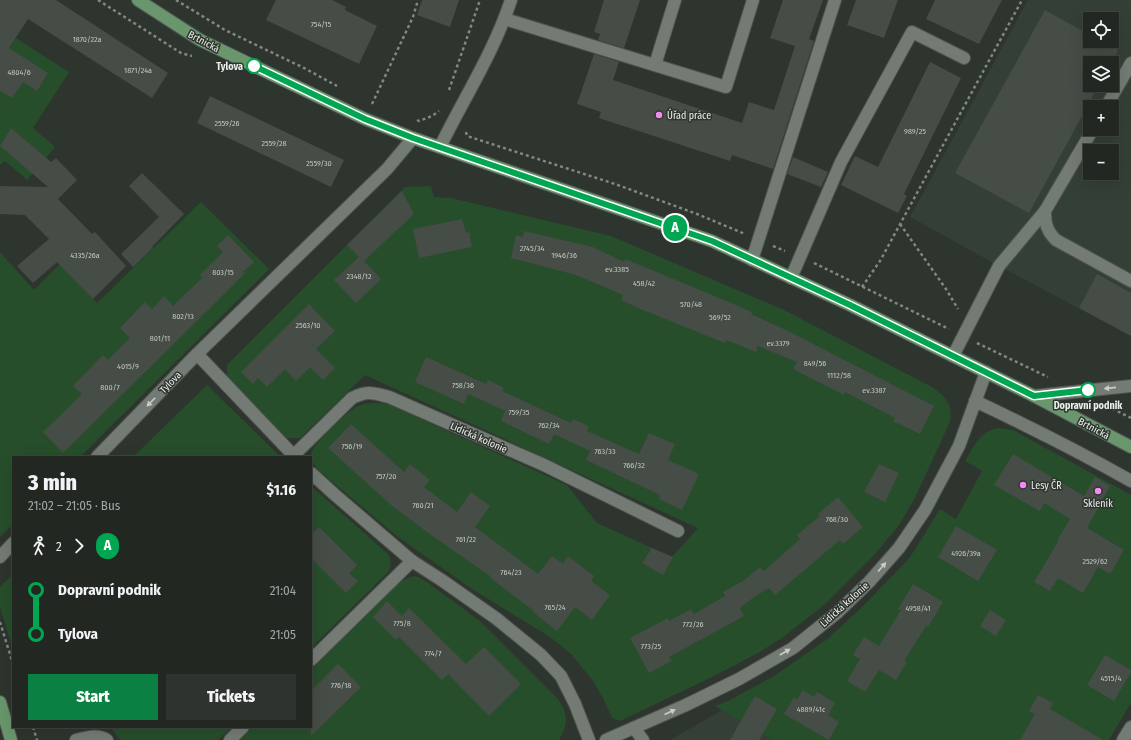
<!DOCTYPE html>
<meta charset="utf-8">
<style>
:root{--surface:#222722;--page:#2e332f;--text:#f1f3f6;--muted:#a2a5a5;--line:#3f4440;--accent:#0b8043}
body{margin:0;font-family:"Fira Sans Condensed",sans-serif;background:var(--page);color:var(--text);height:100vh;display:flex;flex-direction:column;font-size:15px;white-space:nowrap}
*{box-sizing:border-box;margin:0}
p{font-size:13px;color:var(--muted)}
.icon{flex:none;width:22px;height:22px;fill:none;stroke:currentColor;stroke-width:2;stroke-linecap:round;stroke-linejoin:round}
.map{position:relative;flex:1;overflow:hidden}
.drawer{position:absolute;left:12px;top:456px;width:300px;height:272px;display:flex;flex-direction:column;background:var(--surface);border-radius:0px;box-shadow:0 4px 16px #0002,0 0 0 1px var(--line)}
.drawer>*{flex:none}
.badge{padding:0 8px;border-radius:13px;font-size:14px;line-height:26px}
.buttons{position:absolute;left:1083px;top:12px;display:grid;gap:8px}
.buttons a{display:grid;place-items:center;width:36px;height:36px;border-radius:0px;background:var(--surface);box-shadow:0 4px 16px #0002,0 0 0 1px var(--line);font-size:20px}
.map>.badge{position:absolute;translate:-50% -50%;box-shadow:0 0 0 2px #fff}
.legs{display:flex;align-items:center;gap:6px;height:44px;padding:0 16px;font-size:13px}
.legs p{margin-inline-start:auto}
.summary{display:flex;align-items:center;justify-content:space-between;height:68px;padding:0 16px}
h1{font-size:22px;font-weight:800;line-height:30px}
.cta{display:flex;gap:8px;margin-top:auto;padding:8px 16px}
.cta a{flex:1;height:46px;border-radius:0px;background:var(--accent);color:#fff;font-size:16px;font-weight:800;line-height:46px;text-align:center}
.cta a+a{background:var(--page);color:var(--text)}
ul{padding:0 16px;list-style:none}
li{display:flex;align-items:center;gap:14px;height:44px;font-size:15px}
li i{display:grid;place-items:center;width:6px;height:100%;margin:0 5px;background:currentColor}
li i::after{content:'';width:10px;height:10px;margin:-5px;border:3px solid;border-radius:50%;background:var(--surface)}
li p{margin-inline-start:auto}
li:first-child i{background:linear-gradient(#0000 50%,currentColor 0)}
li:last-child i{background:linear-gradient(currentColor 50%,#0000 0)}
.map>svg:first-child{display:block}
.built{fill:#343f35;fill-rule:evenodd}
.green{fill:#274e2b}
.building{fill:#464c46}
.lines{fill:none;stroke-linecap:round;stroke-linejoin:round}
.minor-casing{stroke:#4e534e;stroke-width:14}
.major-casing{stroke:#4e534e;stroke-width:14}
.path{stroke:#828782;stroke-width:2.5;stroke-dasharray:3 3;stroke-linecap:butt}
.minor{stroke:#747b74;stroke-width:12}
.major{stroke:#69966d;stroke-width:12}
.oneway{fill:#c8cdc8}
.line-1-casing{stroke:#fff;stroke-width:9}
.line-1{stroke:#00a651;stroke-width:6}
.stop-1-dot{fill:#fff;stroke:#00a651;stroke-width:2}
.poi-dot{fill:#f28af3;stroke:#2e342e;stroke-width:1.5}
.labels{text-anchor:middle;stroke-width:3;stroke-linejoin:round;paint-order:stroke}
.number-label{font-size:8px;fill:#c2c7c2}
.street-label{font-size:10px;fill:#ecf0ec;stroke:#2e342e}
.stop-label{font-size:10px;font-weight:bold;fill:#ecf0ec;stroke:#2e342e;text-anchor:end}
.poi-label{font-size:10px;fill:#ecf0ec;stroke:#2e342e;text-anchor:start}
</style>
<div class="map">
<svg width="1131" height="740" viewBox="0 0 1131 740">
<rect width="100%" height="100%" fill="#2e342e"/>
<g class="built">
<path d="M1028 0H1131V336L999 266 910 217ZM1090 19H1112V41H1090ZM1090 63H1112V85H1090ZM1090 107H1112V129H1090ZM1090 151H1112V173H1090Z"/>
<polygon points="722,710 773,740 670,740"/>
</g>
<g class="green">
<polygon points="16,38 69,72 33,128 55,147 27,180 5,161 0,165 0,55 3,57"/>
<path d="M431 186 434 197 451 198 611 236 784 310 932 387C946 397 953 404 950 422L915 498 899 525 876 553 824 605 782 638 758 653 712 677 620 721 612 718 603 698 593 681 571 654 550 637 472 589 398 537 317 469C313 463 310 459 312 452 314 443 349 410 358 406 368 402 378 402 388 404L567 485 597 523 672 557 698 528 365 375 300 438H286L227 378V365L405 187Z"/>
<polygon points="201,202 269,269 80,457 13,457 13,524 0,537 0,252 34,290 60,264 97,303"/>
<polygon points="207,385 281,457 133,457"/>
<path d="M999 428 1013 430 1131 495V703L1109 740H773L715 706 728 701 774 676 826 640 859 610 904 564 912 554 940 509 956 519 982 471 965 461C974 446 980 431 999 428Z"/>
<path d="M311 486 389 555C391 562 392 565 388 572L311 648Z"/>
<polygon points="13,574 13,650 0,607 0,587"/>
<path d="M414 576 418 577 427 582 480 621 557 698C568 712 569 725 559 740H240L253 727H311V670L398 584 405 579Z"/>
<polygon points="110,727 232,727 218,740 120,740"/>
</g>
<g class="building">
<polygon points="0,0 56,0 168,73 152,98 28,19 9,48 48,73 37,91 23,82 12,98 0,91"/>
<polygon points="276,0 332,0 346,7 345,10 377,26 359,64 266,20"/>
<polygon points="422,0 459,0 450,27 417,15"/>
<polygon points="604,0 640,0 624,48 598,40 600,34 594,32"/>
<polygon points="783,0 823,0 809,39 814,41 773,169 732,155 730,161 599,118 601,112 577,104 594,54 619,62 613,80 742,123 749,102 774,110 795,46 770,38"/>
<polygon points="856,0 898,0 884,38 847,25"/>
<polygon points="935,0 1002,0 979,44 926,19"/>
<polygon points="1045,10 1090,35 1090,41 1101,41 1118,50 1112,63 1090,63 1090,85 1099,85 1029,213 955,173"/>
<polygon points="930,62 961,78 904,194 907,196 898,213 841,185 855,156 878,167"/>
<polygon points="210,96 344,160 331,187 197,123"/>
<polygon points="11,128 51,162 56,158 77,180 58,199 92,234 95,232 126,266 93,299 57,262 33,283 17,266 49,239 25,215 0,214 0,186 48,187 0,146"/>
<polygon points="793,157 828,172 821,187 787,174"/>
<polygon points="142,173 184,214 152,247 153,248 133,267 121,254 159,217 129,186"/>
<polygon points="402,191 414,214 364,261 381,279 356,303 334,280 359,257 347,245"/>
<polygon points="462,219 466,233 469,232 472,247 419,258 413,229"/>
<polygon points="524,231 593,247 624,262 625,259 736,305 752,312 751,314 786,330 934,406 920,434 893,421 895,418 845,392 844,395 793,369 797,362 758,346 756,352 726,340 725,343 638,308 621,300 623,295 576,275 511,258 516,235 523,237"/>
<polygon points="228,235 254,262 243,272 245,273 208,310 63,453 43,432 82,394 73,386 103,355 108,360 130,338 120,328 145,302 152,309 164,296 173,306 202,278 200,275 223,252 217,246"/>
<polygon points="1097,274 1131,293 1131,336 1079,308"/>
<polygon points="309,304 335,331 316,349 335,368 323,380 310,367 296,381 285,369 267,387 258,378 253,384 241,372"/>
<polygon points="426,357 486,384 488,380 504,388 502,391 571,423 573,419 582,423 589,427 587,431 639,454 649,433 675,444 668,460 699,474 682,510 659,499 660,495 586,460 590,451 554,434 549,444 501,421 505,411 484,401 468,394 464,404 415,382"/>
<polygon points="351,424 404,472 410,464 430,480 424,487 457,512 471,492 490,506 475,527 538,574 552,556 563,564 568,556 594,576 591,581 610,595 592,620 575,607 557,631 533,612 534,611 489,577 490,576 431,535 391,505 328,448"/>
<polygon points="1013,454 1084,496 1095,477 1110,486 1087,528 1124,550 1110,574 1098,567 1083,593 1058,578 1050,591 1034,582 1058,542 1057,541 1070,519 1044,503 1040,511 994,485"/>
<polygon points="879,464 899,473 885,502 864,492"/>
<polygon points="838,497 863,527 843,544 840,540 775,595 769,588 754,597 740,608 744,616 669,657 672,661 649,673 630,638 668,618 669,621 691,609 694,614 725,596 723,592 743,581 760,567 764,571 800,539 797,535 820,516 818,514"/>
<polygon points="956,526 997,550 978,581 938,557"/>
<polygon points="319,527 357,565 349,573 358,581 346,593 311,558 311,535"/>
<polygon points="652,548 673,557 663,575 642,563"/>
<polygon points="913,584 943,602 928,627 926,626 904,661 907,662 896,680 879,670 865,692 847,681 860,659 853,655 864,637 879,646 901,610 898,609"/>
<polygon points="387,601 402,616 409,608 466,664 484,647 521,684 489,716 448,674 442,680 399,637 396,640 373,617"/>
<polygon points="990,610 1006,620 996,636 980,626"/>
<polygon points="1105,655 1131,670 1131,672 1114,701 1087,685"/>
<polygon points="338,664 361,687 311,736 311,691"/>
<polygon points="803,690 814,697 817,692 835,703 828,715 839,722 829,740 784,714 794,697 797,700"/>
<polygon points="1038,695 1053,703 1050,709 1103,740 1020,740 1035,714 1029,711"/>
<polygon points="755,696 777,709 759,740 730,740"/>
</g>
<g class="lines">
<g class="minor-casing">
<g id="minor">
<polyline points="505,19 726,87 753,0"/>
<polyline points="655,65 675,0"/>
<polyline points="1106,107 1131,63"/>
<path d="M1093 129 1045 211C1045 224 1047 231 1056 240L1131 281"/>
<path d="M440 147C464 98 494 52 511 0"/>
<polyline points="752,260 835,0"/>
<polyline points="791,278 841,162 912,32 964,58"/>
<polyline points="197,354 295,457"/>
<polyline points="953,356 999,266 1045,211"/>
<polyline points="1034,396 1131,386"/>
<path d="M975 401C1028 426 1080 452 1131 481"/>
<path d="M293 456 352 398C368 390 373 393 389 397L544 465 678 531"/>
<polyline points="97,457 197,354 387,169 413,138"/>
<polyline points="311,473 334,494 412,561 443,581 497,619 541,655 561,676 575,704 589,740"/>
<polyline points="0,557 13,543"/>
<polyline points="311,660 412,561"/>
<polyline points="634,728 643,740"/>
<path d="M76 740C86 737 98 734 107 740"/>
<polyline points="230,740 243,727"/>
<polyline points="606,740 686,705 739,679 793,648 838,612 869,582 899,548 925,510 959,446 986,372"/>
<polyline points="1123,740 1131,727"/>
</g>
</g>
<g class="major-casing">
<g id="major">
<polyline points="138,0 200,40 281,79 365,119 413,138 712,241 850,305 953,356 1034,396 1131,447"/>
<polyline points="0,702 11,740"/>
</g>
</g>
<g class="path">
<polyline points="98,0 181,53 192,56"/>
<polyline points="176,0 225,30 304,68 337,86"/>
<polyline points="449,90 480,0"/>
<polyline points="372,104 413,17 418,0"/>
<polyline points="417,120 419,121 432,116 439,111"/>
<polyline points="466,132 467,136 615,184 697,214 745,234"/>
<polyline points="900,224 946,289 958,309"/>
<polyline points="773,246 785,251"/>
<polyline points="814,263 949,329"/>
<polyline points="862,287 880,261 1022,0"/>
<polyline points="977,343 1048,377"/>
<polyline points="1107,406 1131,418"/>
<polyline points="0,622 13,664"/>
<polyline points="33,727 37,740"/>
</g>
<use href="#minor" class="minor"/>
<use href="#major" class="major"/>
</g>
<defs><path id="oneway-solid" d="M-6-.8H1V-3.2L6.5 0L1 3.2V.8H-6Z"/></defs>
<g class="oneway">
<use href="#oneway-solid" transform="translate(1110 388) rotate(174)"/>
<use href="#oneway-solid" transform="translate(151 402) rotate(134)"/>
<use href="#oneway-solid" transform="translate(882 567) rotate(-49)"/>
<use href="#oneway-solid" transform="translate(785 652) rotate(-30)"/>
<use href="#oneway-solid" transform="translate(670 712) rotate(-24)"/>
</g>
<g class="lines">
<g class="line-1-casing">
<polyline id="line-1" points="254,66 365,119 413,138 712,241 850,305 1034,396 1088,390"/>
</g>
<use href="#line-1" class="line-1"/>
</g>
<g class="stop-1-dot">
<circle cx="254" cy="66" r="7"/>
<circle cx="1088" cy="390" r="7"/>
</g>
<g class="poi-dot">
<circle cx="659" cy="115" r="4"/>
<circle cx="1023" cy="485" r="4"/>
<circle cx="1098" cy="491" r="4"/>
</g>
<g class="labels">
<g class="number-label">
<text x="321" y="27">754/15</text>
<text x="87" y="42">1870/22a</text>
<text x="138" y="73">1871/24a</text>
<text x="19" y="75">4804/6</text>
<text x="227" y="126">2559/26</text>
<text x="915" y="134">989/25</text>
<text x="274" y="146">2559/28</text>
<text x="319" y="166">2559/30</text>
<text x="532" y="251">2745/34</text>
<text x="85" y="258">4335/26a</text>
<text x="564" y="258">1946/36</text>
<text x="617" y="272">ev.3385</text>
<text x="223" y="275">803/15</text>
<text x="359" y="279">2348/12</text>
<text x="644" y="286">458/42</text>
<text x="691" y="307">570/48</text>
<text x="183" y="319">802/13</text>
<text x="720" y="320">569/52</text>
<text x="308" y="328">2563/10</text>
<text x="160" y="341">801/11</text>
<text x="778" y="346">ev.3379</text>
<text x="815" y="366">849/56</text>
<text x="128" y="369">4015/9</text>
<text x="839" y="378">1112/58</text>
<text x="463" y="388">758/36</text>
<text x="110" y="390">800/7</text>
<text x="874" y="393">ev.3387</text>
<text x="519" y="415">759/35</text>
<text x="549" y="428">762/34</text>
<text x="352" y="449">756/19</text>
<text x="605" y="454">763/33</text>
<text x="634" y="468">766/32</text>
<text x="386" y="479">757/20</text>
<text x="423" y="508">760/21</text>
<text x="837" y="522">768/30</text>
<text x="466" y="542">761/22</text>
<text x="966" y="556">4926/39a</text>
<text x="1095" y="564">2529/62</text>
<text x="511" y="575">764/23</text>
<text x="555" y="610">765/24</text>
<text x="918" y="611">4958/41</text>
<text x="402" y="626">775/8</text>
<text x="693" y="627">772/26</text>
<text x="651" y="649">773/25</text>
<text x="433" y="656">774/7</text>
<text x="1111" y="681">4515/4</text>
<text x="341" y="688">776/18</text>
<text x="811" y="712">4889/41c</text>
</g>
<g class="street-label">
<text transform="translate(204 41) rotate(28)" y="4">Brtnická</text>
<text transform="translate(170 382) rotate(-46)" y="4">Tylova</text>
<text transform="translate(1094 428) rotate(28)" y="4">Brtnická</text>
<text transform="translate(479 437) rotate(24)" y="4">Lidická kolonie</text>
<text transform="translate(844 604) rotate(-42)" y="4">Lidická kolonie</text>
</g>
<g class="stop-label">
<text x="243" y="70">Tylova</text>
<text x="1088" y="409" text-anchor="middle">Dopravní podnik</text>
</g>
<g class="poi-label">
<text x="667" y="119">Úřad práce</text>
<text x="1031" y="489">Lesy ČR</text>
<text x="1098" y="507" text-anchor="middle">Skleník</text>
</g>
</g>
</svg>
<div class="buttons">
<a><svg class="icon" aria-label="locate" viewBox="0 0 24 24"><circle cx="12" cy="12" r="6"/><path d="M12 2v4M12 18v4M2 12h4M18 12h4"/></svg></a>
<a><svg class="icon" aria-label="layers" viewBox="0 0 24 24"><path d="M12 4l9 5-9 5-9-5zM3 14l9 5 9-5"/></svg></a>
<a>+</a>
<a>−</a>
</div>
<b class="badge" style="left:675px;top:228px;background:#00a651;color:#fff">A</b>
<section class="drawer">
<div class="summary"><div><h1>3 min</h1><p>21:02 – 21:05 · Bus</p></div><b>$1.16</b></div>
<div class="legs"><svg class="icon" aria-label="walk" viewBox="0 0 24 24"><circle cx="13" cy="4" r="2"/><path d="M13 8l-2 6 4 7M11 14l-3 7M7 12l3-4h3l4 4"/></svg>2<svg class="icon" aria-label="forward" viewBox="0 0 24 24"><path d="M9 5l7 7-7 7"/></svg><b class="badge" style="background:#00a651;color:#fff">A</b></div>
<ul>
<li><i style="color:#00a651"></i><b>Dopravní podnik</b><p>21:04</p></li>
<li><i style="color:#00a651"></i><b>Tylova</b><p>21:05</p></li>
</ul>
<div class="cta"><a>Start</a><a>Tickets</a></div>
</section>
</div>
